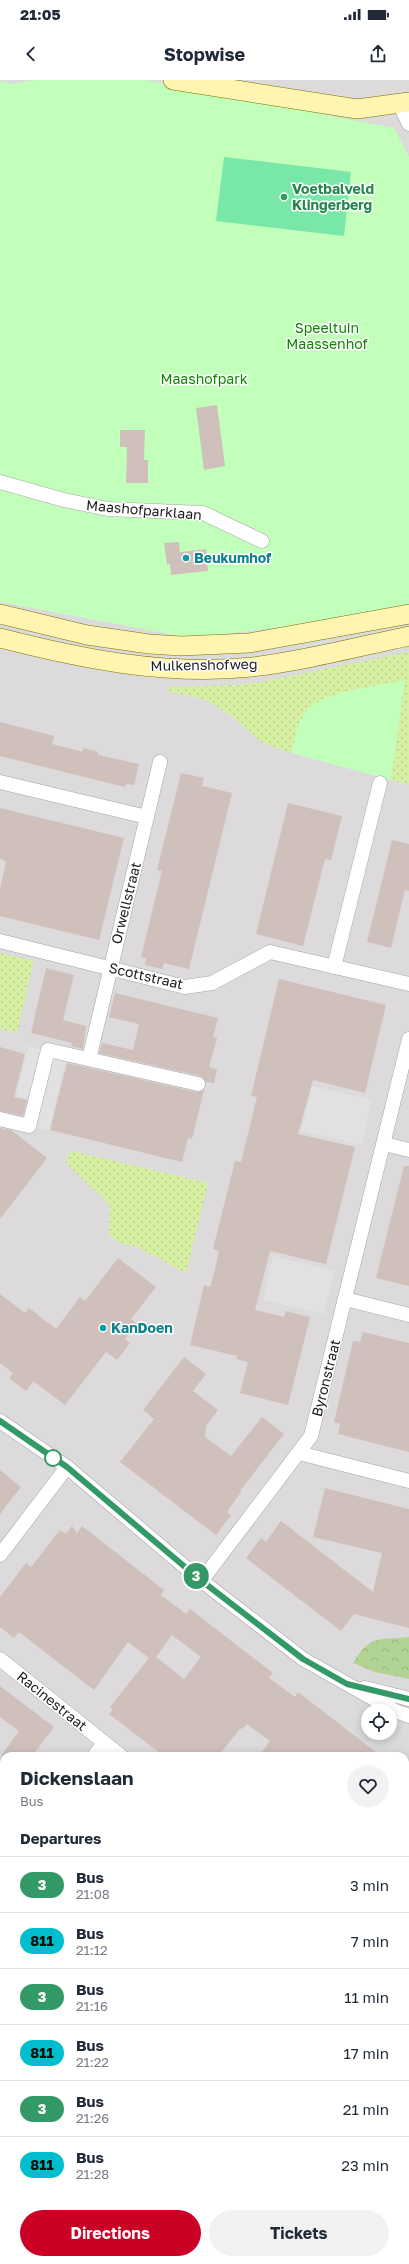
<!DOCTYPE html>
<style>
:root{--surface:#fff;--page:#f2f2f3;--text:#1f2937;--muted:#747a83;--line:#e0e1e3;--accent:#cb0025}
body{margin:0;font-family:"Golos Text",sans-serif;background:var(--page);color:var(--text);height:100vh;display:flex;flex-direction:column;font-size:15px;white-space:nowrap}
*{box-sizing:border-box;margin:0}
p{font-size:13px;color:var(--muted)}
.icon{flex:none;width:22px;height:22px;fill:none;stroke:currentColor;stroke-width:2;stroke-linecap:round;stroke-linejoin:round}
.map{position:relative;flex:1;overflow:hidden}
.drawer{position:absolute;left:0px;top:1672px;width:409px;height:512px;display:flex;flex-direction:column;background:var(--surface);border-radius:12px 12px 0 0;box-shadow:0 2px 10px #0003}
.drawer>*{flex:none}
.badge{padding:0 8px;border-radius:13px;font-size:14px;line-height:26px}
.fabs{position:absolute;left:361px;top:1624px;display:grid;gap:8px}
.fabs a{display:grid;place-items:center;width:36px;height:36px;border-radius:50%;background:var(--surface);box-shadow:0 2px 10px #0003;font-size:20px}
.map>.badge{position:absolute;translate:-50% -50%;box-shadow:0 0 0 2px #fff}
h2{padding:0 20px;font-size:15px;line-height:36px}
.round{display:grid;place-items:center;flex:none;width:42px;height:42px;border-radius:21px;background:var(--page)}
.overview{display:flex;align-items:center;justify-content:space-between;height:68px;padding:0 20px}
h1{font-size:19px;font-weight:700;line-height:30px}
.cta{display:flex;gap:8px;margin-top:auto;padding:8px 20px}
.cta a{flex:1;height:46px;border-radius:24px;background:var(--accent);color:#fff;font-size:16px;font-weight:700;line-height:46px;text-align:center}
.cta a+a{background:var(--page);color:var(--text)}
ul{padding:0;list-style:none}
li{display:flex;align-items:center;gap:12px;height:56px;padding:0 20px;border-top:1px solid var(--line)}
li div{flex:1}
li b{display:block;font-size:15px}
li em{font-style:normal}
li .badge{min-width:44px;font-weight:700;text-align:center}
.status{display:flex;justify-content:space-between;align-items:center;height:28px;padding:0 20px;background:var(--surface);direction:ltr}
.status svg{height:11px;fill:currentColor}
header{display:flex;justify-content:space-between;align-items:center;height:52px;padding:0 20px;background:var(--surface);font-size:18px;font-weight:700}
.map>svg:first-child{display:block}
.residential{fill:#dcdadb;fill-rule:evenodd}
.grass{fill:url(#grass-dots)}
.forest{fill:url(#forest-crowns)}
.park{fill:#c1ffba}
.pitch{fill:#78e7a8}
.parking{fill:#e1e1e1}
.building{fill:#d0c0bb;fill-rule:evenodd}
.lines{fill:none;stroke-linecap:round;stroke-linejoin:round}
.street-casing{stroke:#a4a4a4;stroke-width:15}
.secondary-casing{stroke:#797000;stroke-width:20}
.street{stroke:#fff;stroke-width:14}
.secondary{stroke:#fff5b1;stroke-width:19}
.line-casing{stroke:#fff;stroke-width:9}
.line{stroke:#396;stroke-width:6}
.leisure-dot{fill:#2e9e5b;stroke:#fff;stroke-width:1.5}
.culture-dot{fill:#0f9aa8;stroke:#fff;stroke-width:1.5}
.stop-dot{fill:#fff;stroke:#396;stroke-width:2}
.labels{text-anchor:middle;stroke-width:3;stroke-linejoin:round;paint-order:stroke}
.leisure-label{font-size:14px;font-weight:bold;fill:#27864d;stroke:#fff;text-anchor:start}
.park-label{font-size:14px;fill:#0e8601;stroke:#fff}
.street-label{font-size:14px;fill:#1d1d1d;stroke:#fff}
.culture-label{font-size:14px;font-weight:bold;fill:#0d838f;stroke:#fff;text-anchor:start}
</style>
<div class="status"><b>21:05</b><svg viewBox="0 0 49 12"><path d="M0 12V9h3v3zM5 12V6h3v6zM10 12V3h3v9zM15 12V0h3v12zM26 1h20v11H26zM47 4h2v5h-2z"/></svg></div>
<header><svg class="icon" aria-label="back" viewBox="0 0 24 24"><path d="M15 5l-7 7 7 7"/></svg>Stopwise<svg class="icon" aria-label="share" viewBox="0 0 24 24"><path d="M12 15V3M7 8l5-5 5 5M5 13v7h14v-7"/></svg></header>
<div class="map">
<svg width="409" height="2184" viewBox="0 0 409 2184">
<defs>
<pattern id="grass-dots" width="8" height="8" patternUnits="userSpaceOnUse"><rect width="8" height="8" fill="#d6efa3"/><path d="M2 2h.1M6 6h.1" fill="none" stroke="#b7cc8c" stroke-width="1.8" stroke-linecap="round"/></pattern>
<pattern id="forest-crowns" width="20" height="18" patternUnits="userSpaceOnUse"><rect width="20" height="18" fill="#b1d393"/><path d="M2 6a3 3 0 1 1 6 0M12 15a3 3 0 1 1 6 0" fill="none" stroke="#98b57e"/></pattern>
</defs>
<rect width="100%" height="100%" fill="#f0e9e2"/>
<path class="residential" d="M0 0H409V2184H0ZM368 1631H390V1653H368ZM4 1676H405V2180H4Z"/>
<g class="grass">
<polygon points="409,572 409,705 391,700 405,601 299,643 291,673 261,662 231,636 207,620 167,611 168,607 233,605 260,602"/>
<polygon points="0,873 34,881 17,953 0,949"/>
<polygon points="71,1071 208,1103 186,1193 137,1167 120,1163 109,1155 110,1125 66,1083"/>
</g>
<g class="forest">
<path d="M409 1557V1599L375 1592 353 1583C371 1553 379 1561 409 1557Z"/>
<polygon points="409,1684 409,1785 405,1809 405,1685"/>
<polygon points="409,1921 409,2038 405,2044 405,1936"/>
<polygon points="214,2180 277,2180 274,2184 211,2184"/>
</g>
<g class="park">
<polygon points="34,0 145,0 394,48 409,77 409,532 190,558 0,522 0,1 13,4"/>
<path d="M405 600 391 700 291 673C295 659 297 640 309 628 328 610 379 606 405 600Z"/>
<polygon points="4,1873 4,1983 0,1980 0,1878"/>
</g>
<g class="pitch">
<polygon points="224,77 351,92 344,156 216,141"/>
<polygon points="409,1987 409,2184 324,2184 326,2180 405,2180 405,1998"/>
</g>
<g class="parking">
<polygon points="28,966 67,975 49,1050 33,1047 39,1021 16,1015"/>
<polygon points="312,1006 372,1020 362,1065 301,1051"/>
<polygon points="273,1176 334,1191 324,1234 263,1220"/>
</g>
<g class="building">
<polygon points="217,325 225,386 204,390 196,328"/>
<polygon points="120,350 145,350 144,380 148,380 148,403 126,403 127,367 120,367"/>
<polygon points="179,462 180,472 206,469 208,491 171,495 170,484 167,485 164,463"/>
<polygon points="0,642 54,656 52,664 83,672 83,668 98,672 98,675 139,684 134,705 126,704 125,707 0,676"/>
<polygon points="181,693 204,698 202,706 232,713 189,889 164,883 162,889 145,885 146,878 141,877 162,791 157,790"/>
<polygon points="288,723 342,736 331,780 325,779 303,866 256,854"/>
<polygon points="0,728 124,758 99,860 0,836 0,810 6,781 0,779"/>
<polygon points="392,760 409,764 409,811 405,810 391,868 367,862"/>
<polygon points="46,888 74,895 63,940 86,946 83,969 71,966 72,963 31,953"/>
<polygon points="279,899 386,925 365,1013 313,1000 298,1054 355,1067 326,1184 270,1171 255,1230 284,1237 286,1231 310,1237 288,1325 240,1313 248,1282 236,1279 237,1276 190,1265 204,1205 210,1207 214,1193 219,1171 213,1169 235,1081 241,1082 248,1054 257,1017 251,1016"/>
<polygon points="115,913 218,938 213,957 217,958 209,987 217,989 214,1003 206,1002 200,996 99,973 102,963 133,970 139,944 109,937"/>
<polygon points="0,967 25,974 14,1017 27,1020 23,1036 0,1031"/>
<polygon points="67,983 196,1012 204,1010 192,1059 188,1058 182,1082 50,1050"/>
<polygon points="0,1048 11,1050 47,1078 0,1139"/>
<polygon points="404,1086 409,1086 409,1206 376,1198"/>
<polygon points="118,1178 156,1207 131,1239 137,1244 125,1259 130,1263 117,1280 106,1272 65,1325 33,1301 26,1311 9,1298 13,1293 0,1283 0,1214 25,1233 29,1228 56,1249 80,1217 85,1221"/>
<polygon points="363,1252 409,1263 409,1372 338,1354 340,1344 334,1342 353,1261 360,1262"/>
<polygon points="184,1277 206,1294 193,1311 218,1330 206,1346 205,1357 231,1376 262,1337 284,1354 240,1411 241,1412 227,1432 231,1435 216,1455 120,1382 154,1339 143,1330"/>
<polygon points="0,1390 21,1407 0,1434"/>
<polygon points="325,1408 409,1429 409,1548 354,1534 341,1551 246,1478 261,1458 266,1462 281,1441 373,1512 382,1473 313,1457"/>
<path d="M72 1446 77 1453 82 1446 164 1510 161 1515 186 1534 190 1529 273 1593 269 1598 295 1617 298 1612 381 1676H259L270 1661 247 1644 242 1649 241 1648 218 1676H164L109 1634 113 1630 110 1627 149 1578 128 1562 94 1610 19 1552 14 1558 0 1547V1517L26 1483 31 1487 60 1450 66 1454ZM172 1555 201 1577 184 1599 156 1577Z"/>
<polygon points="0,1606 54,1647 32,1676 1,1676 19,1651 0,1637"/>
</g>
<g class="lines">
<g class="street-casing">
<g id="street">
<polyline points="400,25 409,44"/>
<polyline points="0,402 64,420 108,429 203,433 262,461"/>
<polyline points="0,702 147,737"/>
<polyline points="0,861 185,907 212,903 270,872 409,904"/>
<polyline points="334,887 380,703"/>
<polyline points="89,979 160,682"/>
<polyline points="0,1039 29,1046 48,970 198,1004"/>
<polyline points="384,1064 409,1070"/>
<polyline points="345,1219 409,1235"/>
<polyline points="0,1341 67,1387 198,1498 303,1579 395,1631 409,1636"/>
<polyline points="299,1373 409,1401"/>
<polyline points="0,1475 67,1387"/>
<polyline points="202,1500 311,1356 409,959"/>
<polyline points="0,1579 121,1676"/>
<polyline points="365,1608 409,1619"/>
<polyline points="94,1676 104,1663"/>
<polyline points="0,1996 4,1999"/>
</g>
</g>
<g class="secondary-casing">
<g id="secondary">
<polyline points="173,0 357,29 409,22"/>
<polyline points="0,534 87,555 149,564 181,566 249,563 409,534"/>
<path d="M0 558C82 579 166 596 252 587 304 581 357 567 409 556"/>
<polyline points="405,1883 409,1867"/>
<polyline points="288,2184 291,2180"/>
</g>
</g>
<use href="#street" class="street"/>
<use href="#secondary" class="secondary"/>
</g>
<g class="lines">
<g class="line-casing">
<polyline id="line" points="0,1341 67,1387 198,1498 303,1579 347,1604 409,1619"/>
</g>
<use href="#line" class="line"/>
</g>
<circle class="leisure-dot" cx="284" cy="117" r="4"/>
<g class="culture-dot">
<circle cx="186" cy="478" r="4"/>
<circle cx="103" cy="1248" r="4"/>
</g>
<circle class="stop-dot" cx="53" cy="1378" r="8"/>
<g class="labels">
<g class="leisure-label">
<text x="292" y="114">Voetbalveld<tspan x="292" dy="16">Klingerberg</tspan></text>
</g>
<g class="park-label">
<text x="327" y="253">Speeltuin<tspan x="327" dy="16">Maassenhof</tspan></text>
<text x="204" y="304">Maashofpark</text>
</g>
<g class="street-label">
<text transform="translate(144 430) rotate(5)" y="5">Maashofparklaan</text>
<text transform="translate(204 585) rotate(-1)" y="5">Mulkenshofweg</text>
<text transform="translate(126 823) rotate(-76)" y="5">Orwellstraat</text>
<text transform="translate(146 896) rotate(13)" y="5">Scottstraat</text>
<text transform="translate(326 1298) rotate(-76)" y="5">Byronstraat</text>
<text transform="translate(52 1621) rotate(39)" y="5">Racinestraat</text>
</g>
<g class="culture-label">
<text x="194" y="483">Beukumhof</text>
<text x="111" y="1253">KanDoen</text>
</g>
</g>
</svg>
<div class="fabs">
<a><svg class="icon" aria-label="locate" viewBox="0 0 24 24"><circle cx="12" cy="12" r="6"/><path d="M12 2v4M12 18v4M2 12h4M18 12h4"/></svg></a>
</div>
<b class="badge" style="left:196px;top:1496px;background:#396;color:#fff">3</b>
<section class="drawer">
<div class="overview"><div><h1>Dickenslaan</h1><p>Bus</p></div><a class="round"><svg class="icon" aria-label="heart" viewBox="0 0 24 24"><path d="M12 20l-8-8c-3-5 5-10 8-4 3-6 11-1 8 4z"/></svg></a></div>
<h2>Departures</h2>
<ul>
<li><span class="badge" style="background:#396;color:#fff">3</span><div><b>Bus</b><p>21:08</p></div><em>3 min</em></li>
<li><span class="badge" style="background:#00becd;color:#111">811</span><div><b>Bus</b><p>21:12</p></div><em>7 min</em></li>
<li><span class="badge" style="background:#396;color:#fff">3</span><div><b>Bus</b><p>21:16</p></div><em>11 min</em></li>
<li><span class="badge" style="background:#00becd;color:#111">811</span><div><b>Bus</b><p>21:22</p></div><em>17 min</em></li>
<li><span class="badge" style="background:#396;color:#fff">3</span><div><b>Bus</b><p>21:26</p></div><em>21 min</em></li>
<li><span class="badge" style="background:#00becd;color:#111">811</span><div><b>Bus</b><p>21:28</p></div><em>23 min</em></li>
</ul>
<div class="cta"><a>Directions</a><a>Tickets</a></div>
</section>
</div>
